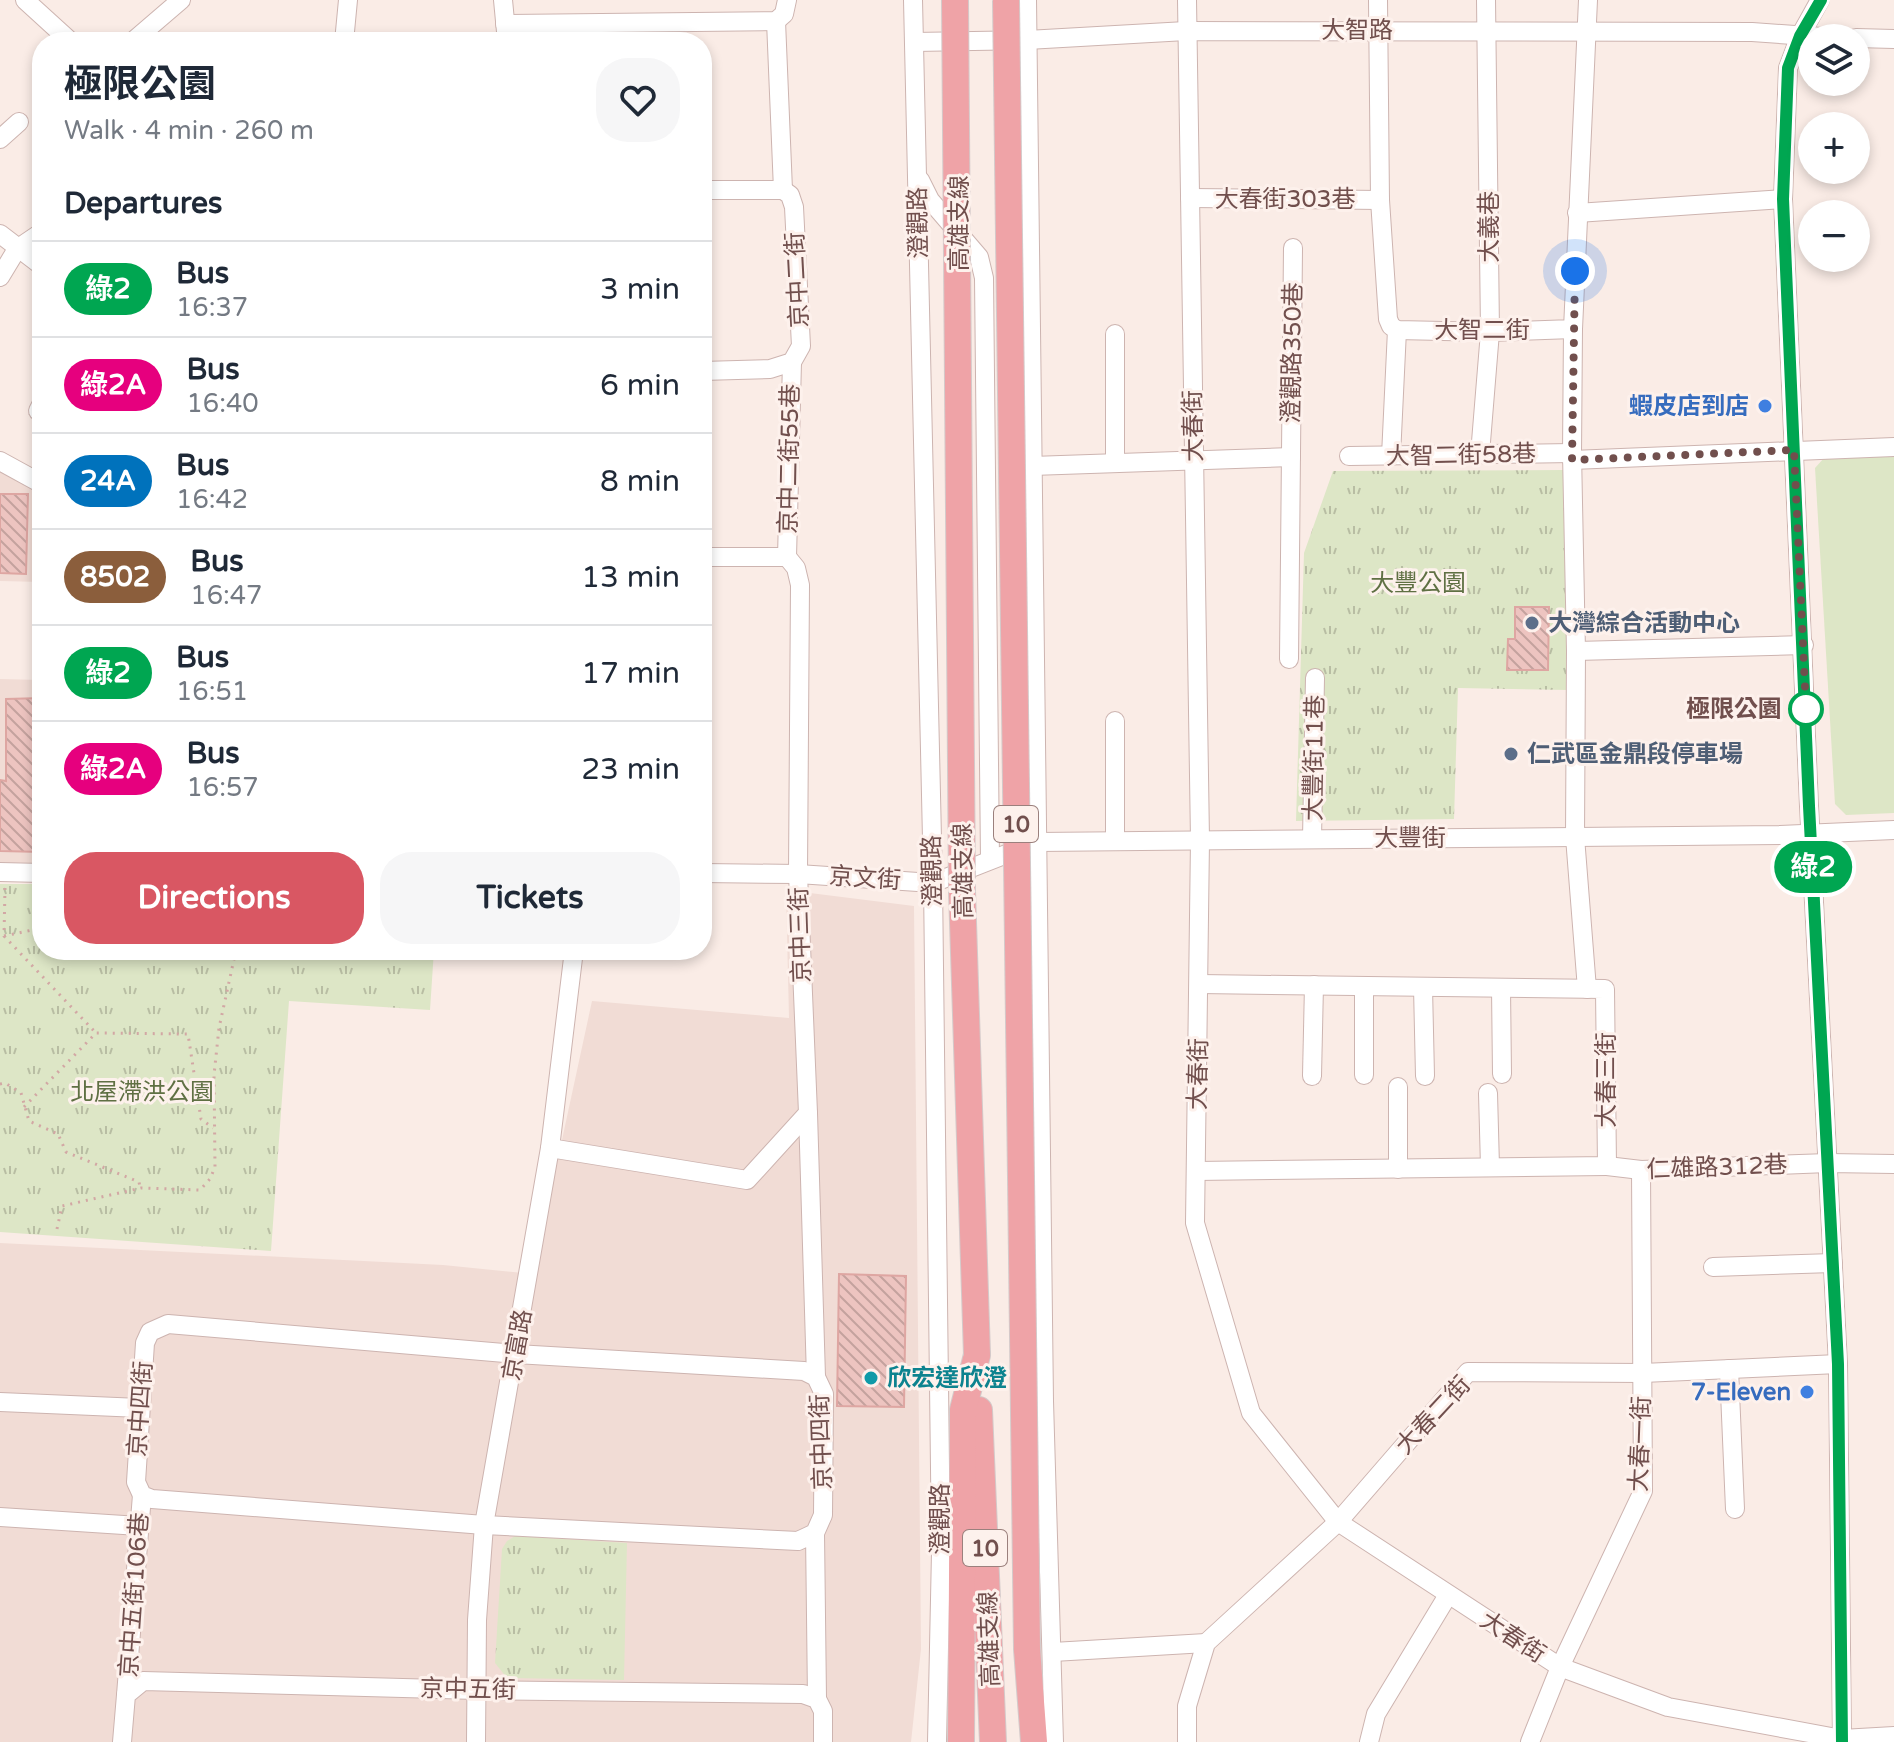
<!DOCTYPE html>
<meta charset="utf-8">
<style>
:root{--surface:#fff;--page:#f6f6f7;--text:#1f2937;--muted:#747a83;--line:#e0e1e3;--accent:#d95763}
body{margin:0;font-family:"Varela Round","Noto Sans TC",sans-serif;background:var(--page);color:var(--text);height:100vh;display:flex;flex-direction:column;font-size:30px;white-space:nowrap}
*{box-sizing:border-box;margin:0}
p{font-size:26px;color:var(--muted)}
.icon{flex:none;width:44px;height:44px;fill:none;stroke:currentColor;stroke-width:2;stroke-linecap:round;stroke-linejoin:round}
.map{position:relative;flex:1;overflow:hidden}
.panel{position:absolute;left:32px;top:32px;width:680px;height:928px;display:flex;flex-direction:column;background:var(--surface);border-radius:32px;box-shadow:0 4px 12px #0003}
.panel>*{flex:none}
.badge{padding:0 16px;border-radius:26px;font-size:28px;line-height:52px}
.fabs{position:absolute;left:1798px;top:24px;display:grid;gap:16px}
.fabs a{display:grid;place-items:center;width:72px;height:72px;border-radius:50%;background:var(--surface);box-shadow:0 4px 12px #0003;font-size:40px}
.you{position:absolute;width:40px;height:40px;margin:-20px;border:6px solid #fff;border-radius:50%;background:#1a73e8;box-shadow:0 0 0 12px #1a73e833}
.map>.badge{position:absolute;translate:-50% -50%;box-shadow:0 0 0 4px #fff}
h2{padding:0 32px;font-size:30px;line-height:72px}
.round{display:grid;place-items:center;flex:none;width:84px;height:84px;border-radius:32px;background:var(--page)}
.headline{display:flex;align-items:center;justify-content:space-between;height:136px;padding:0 32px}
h1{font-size:38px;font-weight:700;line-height:60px}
.primary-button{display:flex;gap:16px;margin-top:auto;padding:16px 32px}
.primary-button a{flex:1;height:92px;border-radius:32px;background:var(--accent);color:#fff;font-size:32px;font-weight:700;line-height:92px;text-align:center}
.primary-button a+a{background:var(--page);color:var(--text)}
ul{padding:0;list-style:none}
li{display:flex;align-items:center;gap:24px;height:96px;padding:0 32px;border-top:2px solid var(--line)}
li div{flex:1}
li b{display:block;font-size:30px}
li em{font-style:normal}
li .badge{min-width:88px;font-weight:700;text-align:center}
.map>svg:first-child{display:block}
.residential{fill:#f1dcd5}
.grass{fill:#dde6c6}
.park{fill:url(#park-tufts)}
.building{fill:url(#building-back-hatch);stroke:#dea6a2;stroke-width:2}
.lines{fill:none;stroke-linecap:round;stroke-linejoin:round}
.minor-casing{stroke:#cdb4b0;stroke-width:20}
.highway-casing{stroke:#d4caca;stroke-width:28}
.path{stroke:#d2a7a4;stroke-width:3;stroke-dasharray:2 6;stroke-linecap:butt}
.minor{stroke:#fff;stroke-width:18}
.highway{stroke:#efa3a7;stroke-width:26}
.highway-bridge-casing{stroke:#d4caca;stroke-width:28;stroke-linecap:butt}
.highway-bridge{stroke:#efa3a7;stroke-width:26}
.line-casing{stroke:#fff;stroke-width:18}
.line{stroke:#00a651;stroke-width:12}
.walk{stroke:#714f4d;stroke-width:8;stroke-dasharray:0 14.4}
.shop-dot{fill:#3f7fe0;stroke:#fdf1ec;stroke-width:3}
.service-dot{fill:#5c6f8a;stroke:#fdf1ec;stroke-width:3}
.stop-dot{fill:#fff;stroke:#00a651;stroke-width:4}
.culture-dot{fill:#0f9aa8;stroke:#fdf1ec;stroke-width:3}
.labels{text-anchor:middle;stroke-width:6;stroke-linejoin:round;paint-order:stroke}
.shield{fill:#fdf1ec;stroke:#9b807d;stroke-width:2}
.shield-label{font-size:22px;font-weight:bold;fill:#714f4d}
.street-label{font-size:24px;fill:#714f4d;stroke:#fdf1ec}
.shop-label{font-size:24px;font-weight:bold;fill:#366cbe;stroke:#fdf1ec;text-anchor:end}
.park-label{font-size:24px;fill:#5f7043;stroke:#fdf1ec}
.service-label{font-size:24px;font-weight:bold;fill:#4e5e75;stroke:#fdf1ec;text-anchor:start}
.stop-label{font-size:24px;font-weight:bold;fill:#714f4d;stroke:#fdf1ec;text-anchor:end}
.culture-label{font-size:24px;font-weight:bold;fill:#0d838f;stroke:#fdf1ec;text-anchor:start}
</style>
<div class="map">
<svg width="1894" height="1742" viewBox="0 0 1894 1742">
<defs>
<pattern id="park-tufts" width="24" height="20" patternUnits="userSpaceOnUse" patternTransform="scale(2)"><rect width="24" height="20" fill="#dde6c6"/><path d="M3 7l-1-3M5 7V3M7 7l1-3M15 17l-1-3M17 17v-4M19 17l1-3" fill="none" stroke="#b8bda3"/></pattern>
<pattern id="building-back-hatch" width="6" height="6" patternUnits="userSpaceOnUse" patternTransform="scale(2)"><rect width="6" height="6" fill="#edc4c0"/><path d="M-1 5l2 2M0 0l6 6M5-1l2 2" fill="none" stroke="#c4a29e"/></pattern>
</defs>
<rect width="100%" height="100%" fill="#faece6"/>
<g class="residential">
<polygon points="0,468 42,494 42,582 0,581"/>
<polygon points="0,679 42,680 42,864 0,863"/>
<polygon points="786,890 914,906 921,1649 911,1742 0,1742 0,1243 443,1265 533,1274 592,1001 789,1018"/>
</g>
<polygon class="grass" points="1894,455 1894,813 1846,815 1835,804 1815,468 1825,457"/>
<g class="park">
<polygon points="1564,470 1568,690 1458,688 1454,819 1296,821 1304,553 1333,471"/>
<polygon points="0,884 42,884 42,950 434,950 430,1010 289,1001 271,1251 0,1232"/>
<polygon points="515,1536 627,1543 624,1680 507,1678 495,1663 502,1549 507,1541"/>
</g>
<g class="building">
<polygon points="0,494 28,494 26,574 0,573"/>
<polygon points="1515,607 1549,607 1548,670 1507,670 1508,639 1515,639"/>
<polygon points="42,698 42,852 0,851 0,780 6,781 6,699"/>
<polygon points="839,1274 906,1276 904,1407 837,1406"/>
</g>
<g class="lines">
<g class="minor-casing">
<g id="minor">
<polyline points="25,0 71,42"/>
<polyline points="503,0 507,42"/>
<polyline points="913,0 933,883 941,1552 937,1742"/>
<polyline points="1027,0 1044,1401 1054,1742"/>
<polyline points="1187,0 1200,840 1195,1223 1251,1413 1338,1522 1560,1667 1668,1707 1842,1739 1894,1736"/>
<polyline points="1378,0 1380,200 1388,319 1391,326 1397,330 1490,332 1573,329 1588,0"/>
<polyline points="1820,0 1800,36 1788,68 1783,199 1809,806 1838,1364 1842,1742"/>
<polyline points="776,21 783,190"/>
<polyline points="505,24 776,21 784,14 787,0"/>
<polyline points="1856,38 1894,39"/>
<polyline points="132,42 181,0"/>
<polyline points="344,42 348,0"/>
<polyline points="914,42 1027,40 1186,31 1752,32 1836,38"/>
<polyline points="0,139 19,122"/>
<polyline points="920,180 930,200 979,257 984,278 990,860"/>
<polyline points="702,190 783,190 790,195 794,207 801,346 792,362 770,369 702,371"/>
<polyline points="1190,198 1380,200"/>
<polyline points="1577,213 1783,199"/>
<polyline points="0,234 42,266"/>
<polyline points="0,277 17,249 42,232"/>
<polyline points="1573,329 1572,453 1576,651 1575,837 1587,989"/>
<polyline points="1115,334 1115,462"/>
<polyline points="38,411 42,403"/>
<polyline points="1480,454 1490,332 1486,0"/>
<polyline points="1349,456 1572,453"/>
<polyline points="1391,456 1397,330"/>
<polyline points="1572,460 1894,447"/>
<polyline points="0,461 42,484"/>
<polyline points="1032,466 1291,457"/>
<polyline points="787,557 792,362"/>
<polyline points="1576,651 1804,645"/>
<polyline points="1289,659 1293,248"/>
<polyline points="1115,721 1115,841"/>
<polyline points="1312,839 1315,678"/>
<polyline points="0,872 42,873"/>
<polyline points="702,873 798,874 933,883 1037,842 1780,835 1894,830"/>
<polyline points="1364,986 1364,1075"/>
<polyline points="1423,987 1425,1076"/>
<polyline points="1501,988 1502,1074"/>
<polyline points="1312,1076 1314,985"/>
<polyline points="1488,1093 1490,1167"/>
<polyline points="808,1113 816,1377"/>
<polyline points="550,1148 747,1180 808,1113 798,874 800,585 796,568 787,557 702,557"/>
<polyline points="1607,1166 1641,1170 1828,1163 1894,1164"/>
<polyline points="1398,1169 1398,1087"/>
<polyline points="1196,1171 1607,1166 1605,989 1199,984"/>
<polyline points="1713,1267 1833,1263"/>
<polyline points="1729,1369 1735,1509"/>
<polyline points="0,1402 140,1408"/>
<polyline points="0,1517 139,1526"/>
<polyline points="815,1533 798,1541 484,1525 152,1499 142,1495 136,1482 145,1343 150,1332 168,1324 516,1354 804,1371 816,1377 824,1394 823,1515 815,1533 817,1699"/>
<polyline points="1053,1652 1206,1643"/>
<polyline points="126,1695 142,1495"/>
<polyline points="122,1742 126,1695 143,1681 477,1690 803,1694 817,1699 823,1711 823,1742"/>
<polyline points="476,1742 477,1620 484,1525 550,1148 574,950"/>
<polyline points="1187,1742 1187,1706 1206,1643 1338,1522 1468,1372 1643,1373 1838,1364"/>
<polyline points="1369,1742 1376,1714 1448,1595"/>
<polyline points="1530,1742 1560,1667 1643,1491 1641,1170"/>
</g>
</g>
<g class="highway-casing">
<g id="highway">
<polyline points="979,1410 993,1742"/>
<polyline points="1027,1649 1034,1742"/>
<polyline points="961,1742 963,1410 977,1355"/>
</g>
</g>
<g class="path">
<polyline points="5,888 4,936 95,1032"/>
<polyline points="4,936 42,928"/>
<polyline points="0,1084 5,1083 21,1093 29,1121 58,1134 66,1152 139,1182 140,1187"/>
<polyline points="24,1107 96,1033 188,1034 201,1119 213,1128"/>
<polyline points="57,1229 62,1206 141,1188 200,1190 210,1179 215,1167 214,1075 219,1028 236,950"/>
</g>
<use href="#minor" class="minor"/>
<use href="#highway" class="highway"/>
<g class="highway-bridge-casing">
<g id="highway-bridge">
<polyline points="955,0 962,891 977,1355"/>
<polyline points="1006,0 1027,1649"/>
</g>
</g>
<use href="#highway-bridge" class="highway-bridge"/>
</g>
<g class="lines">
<g class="line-casing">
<polyline id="line" points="1821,0 1800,36 1788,68 1783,199 1809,806 1838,1364 1842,1742"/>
</g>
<use href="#line" class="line"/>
<polyline class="walk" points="1575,271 1572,460 1794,450 1806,709"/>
</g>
<g class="shop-dot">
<circle cx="1765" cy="406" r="8"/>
<circle cx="1807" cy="1392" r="8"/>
</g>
<g class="service-dot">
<circle cx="1532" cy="623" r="8"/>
<circle cx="1511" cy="754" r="8"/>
</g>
<circle class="stop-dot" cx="1806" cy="709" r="16"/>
<circle class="culture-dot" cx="871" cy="1378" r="8"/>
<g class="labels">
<g class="shield">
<rect x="994" y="806" width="44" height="36" rx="6"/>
<rect x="963" y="1530" width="44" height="36" rx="6"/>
</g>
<g class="shield-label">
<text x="1016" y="832">10</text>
<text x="985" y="1556">10</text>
</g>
<g class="street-label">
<text x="1357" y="38">大智路</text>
<text x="1285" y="207">大春街303巷</text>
<text transform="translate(918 223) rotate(-91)" y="8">澄觀路</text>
<text transform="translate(959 223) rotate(-90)" y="8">高雄支線</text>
<text transform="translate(1489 227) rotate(-90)" y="8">大義巷</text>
<text transform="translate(797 280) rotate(-93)" y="8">京中二街</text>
<text x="1482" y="338">大智二街</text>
<text transform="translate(1292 353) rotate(-89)" y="8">澄觀路350巷</text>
<text transform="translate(1193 426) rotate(-91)" y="8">大春街</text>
<text transform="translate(1461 455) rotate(-1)" y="8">大智二街58巷</text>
<text transform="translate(789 459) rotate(-89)" y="8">京中二街55巷</text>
<text transform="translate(1314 758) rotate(-89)" y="8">大豐街11巷</text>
<text x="1410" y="846">大豐街</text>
<text transform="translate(932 871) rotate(-91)" y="8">澄觀路</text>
<text transform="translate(963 871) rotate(-91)" y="8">高雄支線</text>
<text transform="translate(865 878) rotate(4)" y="8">京文街</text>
<text transform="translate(800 935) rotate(-92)" y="8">京中三街</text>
<text transform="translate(1198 1074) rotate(-89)" y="8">大春街</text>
<text transform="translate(1606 1080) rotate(-90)" y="8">大春三街</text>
<text transform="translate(1717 1167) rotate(-2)" y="8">仁雄路312巷</text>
<text transform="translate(517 1345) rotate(-80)" y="8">京富路</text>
<text transform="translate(140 1409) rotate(-86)" y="8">京中四街</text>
<text transform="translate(1433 1415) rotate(-47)" y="8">大春二街</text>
<text transform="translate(821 1442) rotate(-92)" y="8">京中四街</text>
<text transform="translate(1640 1444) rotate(-88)" y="8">大春一街</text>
<text transform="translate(940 1519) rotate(-90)" y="8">澄觀路</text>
<text transform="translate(134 1595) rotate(-86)" y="8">京中五街106巷</text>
<text transform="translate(1513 1637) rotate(33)" y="8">大春街</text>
<text transform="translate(989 1639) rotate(-92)" y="8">高雄支線</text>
<text transform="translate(468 1689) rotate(1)" y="8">京中五街</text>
</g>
<g class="shop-label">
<text x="1749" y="414">蝦皮店到店</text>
<text x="1791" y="1400">7-Eleven</text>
</g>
<g class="park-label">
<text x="1418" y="591">大豐公園</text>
<text x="142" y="1100">北屋滯洪公園</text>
</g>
<g class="service-label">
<text x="1548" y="631">大灣綜合活動中心</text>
<text x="1527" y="762">仁武區金鼎段停車場</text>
</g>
<g class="stop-label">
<text x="1782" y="717">極限公園</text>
</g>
<g class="culture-label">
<text x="887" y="1386">欣宏達欣澄</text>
</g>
</g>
</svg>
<div class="fabs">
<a><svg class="icon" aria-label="layers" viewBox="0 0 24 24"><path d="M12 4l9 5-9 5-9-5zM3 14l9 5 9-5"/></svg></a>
<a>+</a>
<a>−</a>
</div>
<div class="you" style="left:1575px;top:271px"></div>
<b class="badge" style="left:1813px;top:867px;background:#00a651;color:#fff">綠2</b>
<section class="panel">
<div class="headline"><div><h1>極限公園</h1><p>Walk · 4 min · 260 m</p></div><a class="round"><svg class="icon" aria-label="heart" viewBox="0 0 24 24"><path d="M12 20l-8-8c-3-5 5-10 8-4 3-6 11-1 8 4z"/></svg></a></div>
<h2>Departures</h2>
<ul>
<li><span class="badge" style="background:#00a651;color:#fff">綠2</span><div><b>Bus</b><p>16:37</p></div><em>3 min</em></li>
<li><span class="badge" style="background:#e6007e;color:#fff">綠2A</span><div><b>Bus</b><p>16:40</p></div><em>6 min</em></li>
<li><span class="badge" style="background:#0072bc;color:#fff">24A</span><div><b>Bus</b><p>16:42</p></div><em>8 min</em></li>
<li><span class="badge" style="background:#8b5e3c;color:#fff">8502</span><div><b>Bus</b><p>16:47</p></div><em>13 min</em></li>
<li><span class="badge" style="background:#00a651;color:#fff">綠2</span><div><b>Bus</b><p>16:51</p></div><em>17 min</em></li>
<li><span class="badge" style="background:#e6007e;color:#fff">綠2A</span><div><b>Bus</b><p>16:57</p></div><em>23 min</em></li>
</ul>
<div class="primary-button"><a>Directions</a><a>Tickets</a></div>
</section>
</div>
